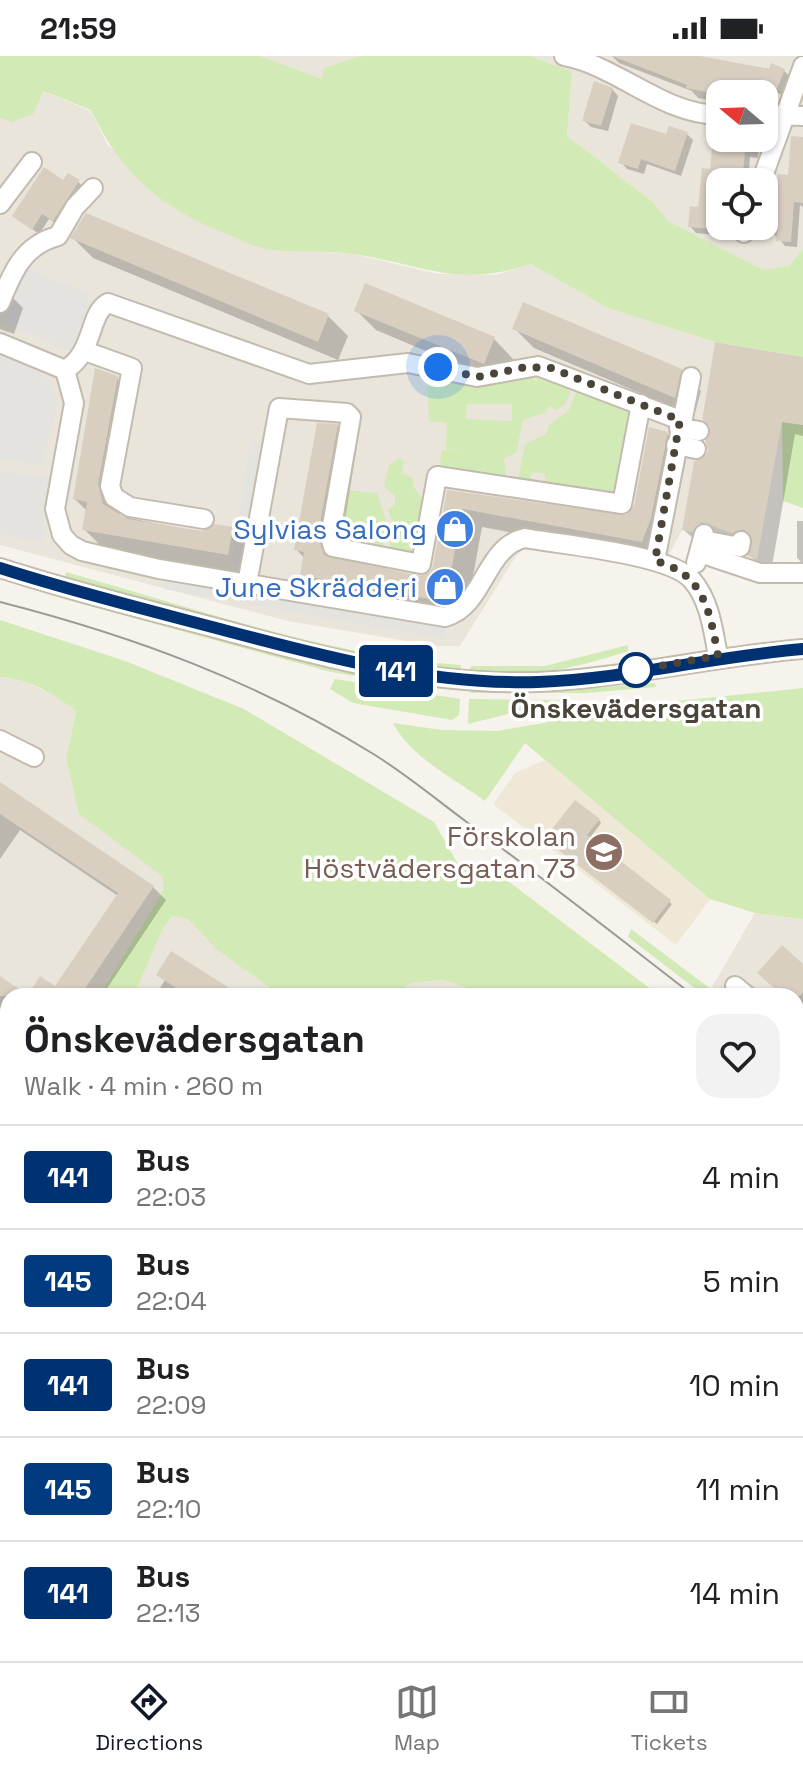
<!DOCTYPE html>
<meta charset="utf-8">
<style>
:root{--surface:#fff;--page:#f2f2f2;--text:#202124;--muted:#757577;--line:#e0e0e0;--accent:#111827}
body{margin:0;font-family:"Space Grotesk",sans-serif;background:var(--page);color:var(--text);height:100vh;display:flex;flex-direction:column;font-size:30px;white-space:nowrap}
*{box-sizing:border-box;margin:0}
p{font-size:26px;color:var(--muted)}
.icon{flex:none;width:44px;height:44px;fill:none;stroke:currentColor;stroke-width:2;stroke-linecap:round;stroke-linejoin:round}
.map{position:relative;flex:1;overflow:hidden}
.panel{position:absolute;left:0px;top:932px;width:804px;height:674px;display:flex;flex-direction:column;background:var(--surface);border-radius:24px 24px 0 0;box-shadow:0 2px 6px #0004}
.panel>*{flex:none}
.badge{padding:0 16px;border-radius:6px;font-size:28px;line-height:52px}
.needle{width:52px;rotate:289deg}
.fabs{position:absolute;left:706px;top:24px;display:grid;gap:16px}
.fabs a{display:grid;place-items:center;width:72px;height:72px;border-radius:16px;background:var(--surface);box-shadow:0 2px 6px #0004;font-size:40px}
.you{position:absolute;width:40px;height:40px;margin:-20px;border:6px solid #fff;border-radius:50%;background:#1a73e8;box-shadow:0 0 0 12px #1a73e833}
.map>.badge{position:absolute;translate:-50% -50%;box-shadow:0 0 0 4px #fff}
.round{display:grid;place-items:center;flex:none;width:84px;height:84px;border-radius:24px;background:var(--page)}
.overview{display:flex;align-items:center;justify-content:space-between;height:136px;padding:0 24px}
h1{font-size:38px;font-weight:700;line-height:60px}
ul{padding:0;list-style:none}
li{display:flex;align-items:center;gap:24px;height:104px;padding:0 24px;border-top:2px solid var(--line)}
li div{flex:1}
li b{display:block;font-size:30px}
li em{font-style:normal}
li .badge{min-width:88px;font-weight:700;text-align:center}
.status{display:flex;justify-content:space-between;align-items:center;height:56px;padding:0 40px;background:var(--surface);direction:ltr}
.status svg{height:22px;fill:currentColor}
.menu{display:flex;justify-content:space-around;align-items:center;height:112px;border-top:2px solid var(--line);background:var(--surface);font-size:22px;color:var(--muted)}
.menu a{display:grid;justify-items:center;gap:4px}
.menu .on{color:var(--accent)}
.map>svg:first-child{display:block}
.residential{fill:#eae5da;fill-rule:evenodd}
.education{fill:#efe8d6}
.green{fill:#d2eab5;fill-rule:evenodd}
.parking{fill:#e5e3e0}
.shadow{fill:#0003}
.building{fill:#d8cfc1}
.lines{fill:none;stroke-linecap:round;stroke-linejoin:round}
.minor-casing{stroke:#c2bbae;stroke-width:22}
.minor{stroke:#fff;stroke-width:18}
.tram{stroke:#9a9a9a;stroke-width:2}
.line-casing{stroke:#fff;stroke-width:18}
.line{stroke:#003273;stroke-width:12}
.walk{stroke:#4b4439;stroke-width:8;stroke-dasharray:0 14.4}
.stop-dot{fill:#fff;stroke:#003273;stroke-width:4}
.labels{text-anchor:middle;stroke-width:7;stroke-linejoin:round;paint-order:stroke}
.shop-label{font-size:28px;fill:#366cbe;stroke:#fff;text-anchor:end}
.stop-label{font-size:28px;font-weight:bold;fill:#4b4439;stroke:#fff}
.education-label{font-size:28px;fill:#785e54;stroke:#fff;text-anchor:end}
</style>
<div class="status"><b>21:59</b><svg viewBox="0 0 49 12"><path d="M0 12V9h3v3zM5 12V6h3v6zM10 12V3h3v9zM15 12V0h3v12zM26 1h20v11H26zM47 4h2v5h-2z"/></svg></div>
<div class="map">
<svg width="803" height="1605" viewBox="0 0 803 1605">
<rect width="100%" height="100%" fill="#f6f3ec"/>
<g class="residential">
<polygon points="260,0 361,0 322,24"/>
<path d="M531 0H803V193L789 210 763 215 668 165 653 146 567 80 572 16ZM720 38H764V82H720ZM720 126H764V170H720Z"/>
<polygon points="42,35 91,55 108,90 264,192 353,198 438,218 496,219 531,208 608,252 715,286 682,474 669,499 538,479 516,500 460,590 436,590 288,565 0,489 0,62 11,66"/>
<polygon points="0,621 14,621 57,640 76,654 66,703 79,758 162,820 164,833 99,940 8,940 8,1011 1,1024 8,1040 8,1152 0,1161"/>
<polygon points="755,857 803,863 803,1002 796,997 796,940 723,940 712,931"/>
<polygon points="172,860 188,863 216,893 281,940 134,940 162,874"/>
<polygon points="443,924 492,940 394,940 411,927"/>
<polygon points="796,1205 803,1208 803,1605 371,1605 371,1598 796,1598"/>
</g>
<polygon class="education" points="545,704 710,843 676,889 493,748 515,717"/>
<g class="green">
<path d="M0 0H260L322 23 324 12 361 0H531L572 16 567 80 653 146 668 165 763 214 789 210 803 193V301L715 286 608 252 531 208C454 233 424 208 352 198 324 194 294 197 266 193 255 191 243 185 232 180 166 156 121 119 91 54L43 35 33 58 11 66 0 62Z"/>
<path d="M427 315 532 316 534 325H537L536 316 573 329 565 349 557 354 550 350 544 357 523 364 516 397 504 402 507 428C485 422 462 407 439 413L442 394H460L446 393 447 367 429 365ZM467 348H512V365L466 363Z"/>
<polygon points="578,331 628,351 632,365 614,443 546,428 545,418 533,416 529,425 517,430 525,388 546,378 549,369 569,354"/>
<polygon points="782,366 803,369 803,452 783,445"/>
<polygon points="400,402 404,406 402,417 413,422 413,430 425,446 421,447 415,485 419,488 410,501 389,500 392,465 388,454 395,448 395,440 384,430 389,409"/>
<polygon points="343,434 377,437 388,471 381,499 337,482 338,465 344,462 345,451 340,448"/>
<path d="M66 516C195 552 327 600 461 609V614C326 601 195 557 65 521Z"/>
<polygon points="23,532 317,608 460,634 414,630 331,616"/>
<path d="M0 564 125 605 244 653 434 766 459 810 496 816 660 940H492L443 924 411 927 394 940H281L216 893 188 863 172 860 162 874 134 940H99L164 833 162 820 79 758 66 703 76 655C55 638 27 622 0 621Z"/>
<path d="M628 589V595C580 611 521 626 470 613L471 610H545Z"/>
<polygon points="335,623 460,643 459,659 452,664 353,647 330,633"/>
<polygon points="655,627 656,631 586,637 470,637 471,633 556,635"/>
<path d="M803 632V863L755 857 710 843 525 687 485 745C454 722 411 702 393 667L442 674 498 675 648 648Z"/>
<polygon points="469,643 565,644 468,668"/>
<polygon points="631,873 708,931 718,940 705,940 628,881"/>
<polygon points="796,1044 803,1049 803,1208 796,1205"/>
<polygon points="8,1152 8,1416 0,1415 0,1161"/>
<polygon points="0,1432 8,1437 8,1598 73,1598 95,1605 0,1605"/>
</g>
<g class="parking">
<polygon points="21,211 89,237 86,244 96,248 77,297 0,266"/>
<polygon points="0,299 32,311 51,327 58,346 42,409 0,404"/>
<polygon points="251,385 263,387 242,509 231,507"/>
<polygon points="0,415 52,422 42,486 0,478"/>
<polygon points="166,520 446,570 444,583 164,533"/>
</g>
<g class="shadow">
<polygon points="612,0 685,0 784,15 794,24 787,41 768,33 765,48 764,38 720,38 720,46 698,42 692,35 619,7"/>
<polygon points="612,33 618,40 608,75 591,71 584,64"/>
<polygon points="716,77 720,77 720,82 754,82 759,87 758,102 750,101 748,126 720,126 720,170 735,170 734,181 696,177 690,170 700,154 712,115"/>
<polygon points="687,78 693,84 681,120 647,108 644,118 627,113 621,106 667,81"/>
<polygon points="803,83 803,151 800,149 797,191 785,190 778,181 765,174 776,158"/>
<polygon points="78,126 85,132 60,170 49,163 39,178 15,160 64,127"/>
<polygon points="73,182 328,260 348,280 338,304 93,202"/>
<polygon points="0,229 23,252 14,278 0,273"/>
<polygon points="356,254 494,283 513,303 502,327 376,274"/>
<polygon points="514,272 681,315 701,335 694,360 534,292"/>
<polygon points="803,303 803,380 795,378 771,516 750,500 753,488 698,487 684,474 710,395 712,371"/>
<polygon points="117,322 137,342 117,449 120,460 202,477 232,473 252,493 247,518 104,493 84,473 87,455 75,443"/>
<polygon points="337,370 357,390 338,506 426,521 435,511 448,436 628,461 636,451 667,378 687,398 670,483 662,505 482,471 465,564 323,538 303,518 305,503 296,493"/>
<polygon points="797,465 803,465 803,508 797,502"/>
<polygon points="0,729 153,831 166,844 102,940 29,940 56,933 118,840 20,774 0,803"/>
<polygon points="599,764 601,767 589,783 672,848 657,868 550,786"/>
<polygon points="803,910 803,957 796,950 796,940 785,940"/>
<polygon points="0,923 26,940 8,940 8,959 0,951"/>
<polygon points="165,924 236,940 155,940"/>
<polygon points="0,1120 8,1126 8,1141 0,1153"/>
<polygon points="796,1241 803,1247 803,1277 796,1271"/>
<polygon points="803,1531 803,1581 796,1583 796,1535"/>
<polygon points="503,1598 549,1598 545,1605 500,1605"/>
</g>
<g class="building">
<polygon points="612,0 700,0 769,13 771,7 785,13 777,33 758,25 756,38 716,38 686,32 687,29"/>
<polygon points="594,25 613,32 601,70 582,65"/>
<polygon points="631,67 666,78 669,70 688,76 675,115 641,103 638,113 618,107"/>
<polygon points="791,80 803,81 803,147 794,146 791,186 776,185 777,176 763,175 765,155 775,156 778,118 788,119"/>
<polygon points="713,82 753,82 752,96 745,96 742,126 720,126 720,174 688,171 690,150 698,151 702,112 710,113"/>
<polygon points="44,111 63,124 68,117 80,124 53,165 42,158 32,174 12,160"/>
<polygon points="86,157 329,258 318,286 70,182"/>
<polygon points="365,227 495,281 484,308 354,255"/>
<polygon points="523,246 682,313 675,342 512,273"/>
<polygon points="715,286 803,301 803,369 782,366 757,503 747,500 752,482 744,473 732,477 702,466 692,476 682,474 694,405 704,401 708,395 705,385 710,371 702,363"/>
<polygon points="95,312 118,320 98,428 103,448 128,463 202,475 215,468 233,471 228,499 82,474 87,446 73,443"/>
<polygon points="317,367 338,368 318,479 324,499 420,520 430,516 433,510 447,434 626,459 634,450 649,371 668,376 651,462 642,486 463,453 445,546 300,519 304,496 294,494"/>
<polygon points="0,726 154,830 80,940 0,940 0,920 28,939 40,920 55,930 118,837 0,758"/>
<polygon points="575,744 600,763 587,779 671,844 653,867 544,783"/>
<polygon points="782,889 803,908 803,936 800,940 783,940 757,917"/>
<polygon points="171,895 223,928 240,940 189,940 156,919"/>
</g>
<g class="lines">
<g class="minor-casing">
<g id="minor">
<path d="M564 0C618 10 663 59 720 59"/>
<polyline points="764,59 803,60"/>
<polyline points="761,126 803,10"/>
<polyline points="0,148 32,106"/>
<polyline points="744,177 746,170"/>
<path d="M0 247C12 217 23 189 58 180L75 151 93 132"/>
<path d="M0 287 65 314 74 347 55 453 62 479 71 489 82 495 159 513 445 561C485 550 484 491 525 482 562 489 670 498 692 524 710 545 713 574 718 600"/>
<polyline points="85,295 132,312 110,430 114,441 130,451 204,463"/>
<path d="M65 314C95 296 88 258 108 247L309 318 408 307 477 321 538 310 680 364"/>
<polyline points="679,372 699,375"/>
<polyline points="676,389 696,393"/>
<polyline points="703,484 740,491 741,485"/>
<polyline points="700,497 760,517 803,517"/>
<polyline points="655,505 691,321"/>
<polyline points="696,507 704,478"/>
<path d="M0 512C71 535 144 553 216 572 321 601 428 630 538 626 625 622 715 600 803 593"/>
<polyline points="247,528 279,352 347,357 351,361 330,481 333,491 421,508 437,420 622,448 641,348"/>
<polyline points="0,684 34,701"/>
<polyline points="735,930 747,940"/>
<polyline points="796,980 803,986"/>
<polyline points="297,1598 301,1605"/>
<polyline points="471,1605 471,1598"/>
</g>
</g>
<use href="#minor" class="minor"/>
<g class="tram">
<path d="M0 546C133 580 258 626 375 699 407 719 437 744 468 767 544 823 619 882 694 940"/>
<polyline points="796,1018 803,1023"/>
</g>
</g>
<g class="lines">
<g class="line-casing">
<path id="line" d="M0 512C71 535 144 553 216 572 322 600 428 629 538 626 626 623 715 600 803 593"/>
</g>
<use href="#line" class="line"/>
<path class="walk" d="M438 311 477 321 526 311 551 312 680 364 655 505C704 517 710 556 718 600L636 614"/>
</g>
<defs>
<g id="shop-disc" transform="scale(2)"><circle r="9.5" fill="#3f7fe0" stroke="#fff"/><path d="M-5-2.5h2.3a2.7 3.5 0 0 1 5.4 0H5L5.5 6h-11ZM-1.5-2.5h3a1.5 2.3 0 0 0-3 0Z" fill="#fff"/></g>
<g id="school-disc" transform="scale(2)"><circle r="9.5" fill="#8d6e63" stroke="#fff"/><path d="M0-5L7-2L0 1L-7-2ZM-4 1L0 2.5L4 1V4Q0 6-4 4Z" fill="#fff"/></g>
</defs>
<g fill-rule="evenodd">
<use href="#shop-disc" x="455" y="473"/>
<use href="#shop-disc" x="445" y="531"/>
<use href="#school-disc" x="604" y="796"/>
</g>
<circle class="stop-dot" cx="636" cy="614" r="16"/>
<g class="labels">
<g class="shop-label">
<text x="427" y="483">Sylvias Salong</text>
<text x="417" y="541">June Skrädderi</text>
</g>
<g class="stop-label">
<text x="636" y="662">Önskevädersgatan</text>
</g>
<g class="education-label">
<text x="576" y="790">Förskolan<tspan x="576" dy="32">Höstvädersgatan 73</tspan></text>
</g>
</g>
</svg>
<div class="fabs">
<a><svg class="needle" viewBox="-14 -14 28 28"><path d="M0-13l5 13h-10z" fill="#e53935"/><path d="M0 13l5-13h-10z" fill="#757577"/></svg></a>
<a><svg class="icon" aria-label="locate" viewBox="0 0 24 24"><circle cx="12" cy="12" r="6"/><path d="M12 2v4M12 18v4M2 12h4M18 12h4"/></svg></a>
</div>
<div class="you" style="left:438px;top:311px"></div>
<b class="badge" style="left:396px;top:615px;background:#003273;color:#fff">141</b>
<section class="panel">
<div class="overview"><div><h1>Önskevädersgatan</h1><p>Walk · 4 min · 260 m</p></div><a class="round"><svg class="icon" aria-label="heart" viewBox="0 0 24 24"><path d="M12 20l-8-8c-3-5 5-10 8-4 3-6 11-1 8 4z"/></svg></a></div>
<ul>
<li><span class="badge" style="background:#003273;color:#fff">141</span><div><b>Bus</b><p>22:03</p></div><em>4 min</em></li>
<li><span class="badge" style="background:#003b80;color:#fff">145</span><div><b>Bus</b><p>22:04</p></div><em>5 min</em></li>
<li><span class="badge" style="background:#003273;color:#fff">141</span><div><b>Bus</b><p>22:09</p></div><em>10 min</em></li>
<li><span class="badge" style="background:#003b80;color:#fff">145</span><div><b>Bus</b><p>22:10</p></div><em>11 min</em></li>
<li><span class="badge" style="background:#003273;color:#fff">141</span><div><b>Bus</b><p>22:13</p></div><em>14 min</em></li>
</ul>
</section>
</div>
<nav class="menu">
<a class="on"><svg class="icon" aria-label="directions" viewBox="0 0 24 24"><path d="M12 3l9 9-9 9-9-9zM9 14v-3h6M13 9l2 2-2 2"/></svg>Directions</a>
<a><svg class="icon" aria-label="map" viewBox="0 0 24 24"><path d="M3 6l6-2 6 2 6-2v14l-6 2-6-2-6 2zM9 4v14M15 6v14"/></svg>Map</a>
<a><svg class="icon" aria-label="tickets" viewBox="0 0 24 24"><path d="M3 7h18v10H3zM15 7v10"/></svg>Tickets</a>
</nav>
